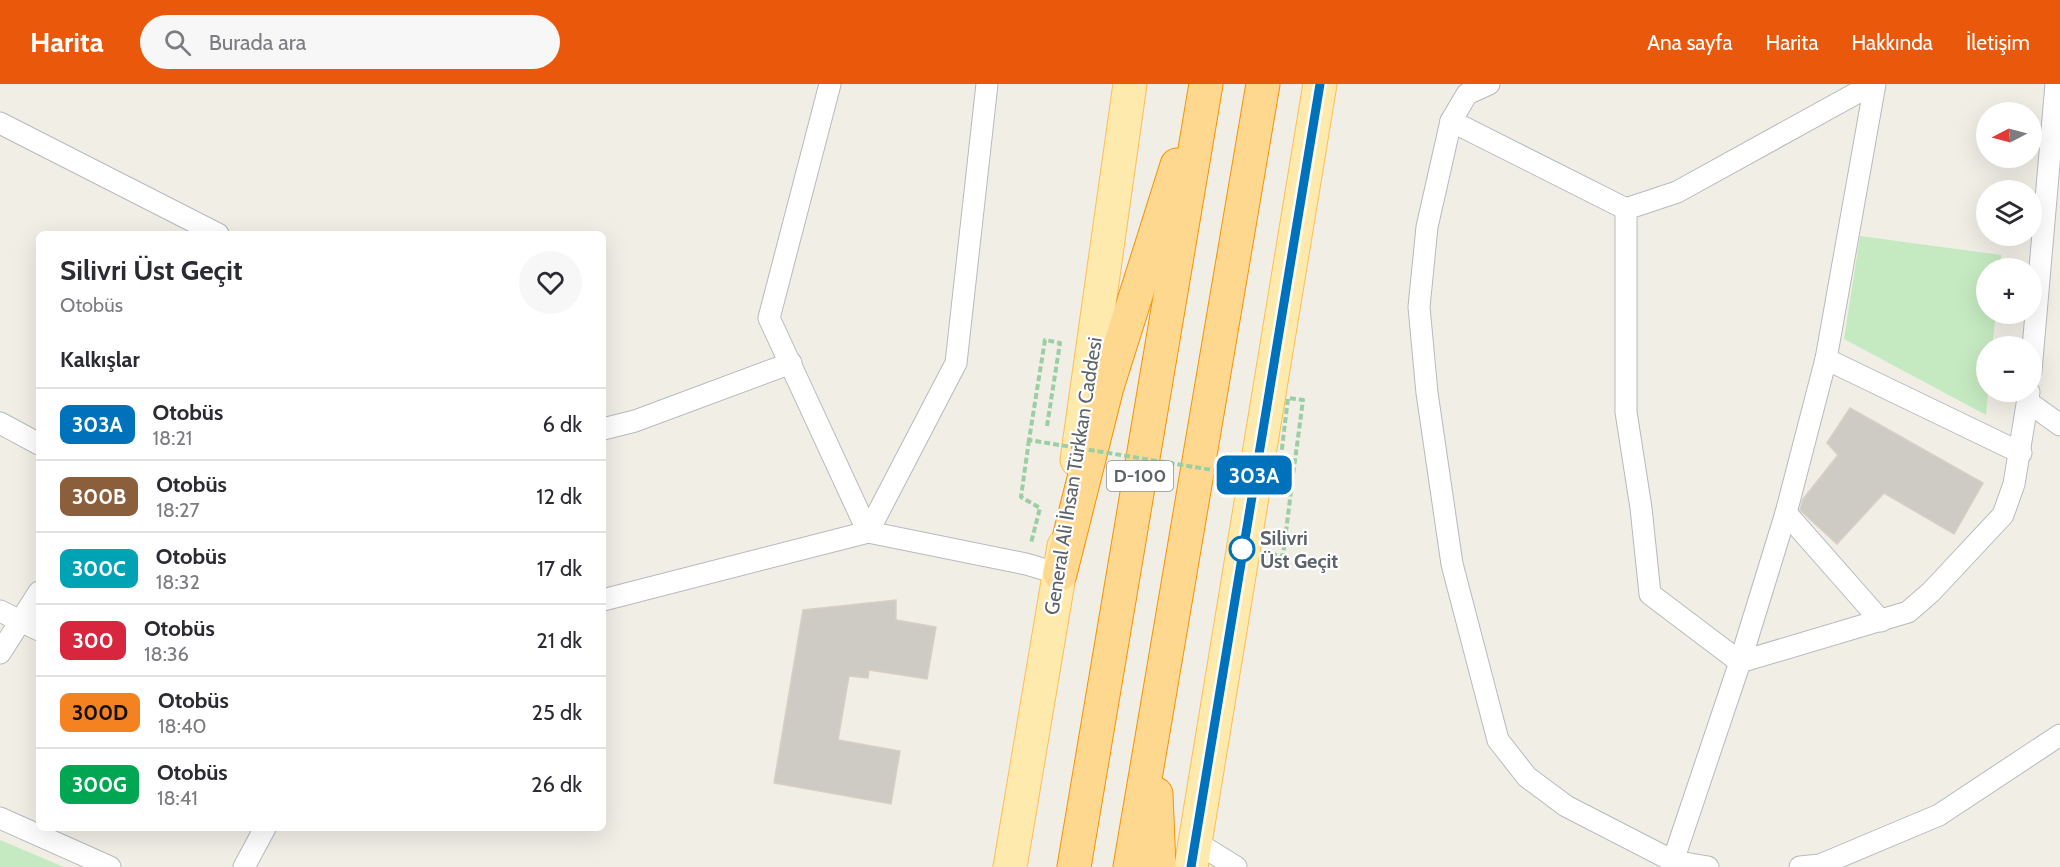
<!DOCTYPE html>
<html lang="tr">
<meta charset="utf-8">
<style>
:root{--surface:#fff;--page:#f7f7f7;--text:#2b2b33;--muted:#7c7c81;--line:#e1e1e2;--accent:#ea580c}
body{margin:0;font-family:Cabin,sans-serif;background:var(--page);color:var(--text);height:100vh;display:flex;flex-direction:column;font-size:22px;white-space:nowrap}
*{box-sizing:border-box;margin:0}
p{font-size:20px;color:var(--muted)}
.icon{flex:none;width:33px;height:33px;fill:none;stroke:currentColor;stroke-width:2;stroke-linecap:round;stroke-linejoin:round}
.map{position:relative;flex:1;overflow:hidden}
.details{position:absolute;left:36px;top:147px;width:570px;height:600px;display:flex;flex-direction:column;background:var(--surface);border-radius:9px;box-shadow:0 6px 24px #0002}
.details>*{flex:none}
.badge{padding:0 12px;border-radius:9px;font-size:21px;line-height:39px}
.needle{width:39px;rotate:264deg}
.buttons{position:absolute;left:1976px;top:18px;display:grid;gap:12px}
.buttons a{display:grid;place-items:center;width:66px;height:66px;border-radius:50%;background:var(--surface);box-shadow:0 6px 24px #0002;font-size:30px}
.map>.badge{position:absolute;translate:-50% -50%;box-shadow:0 0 0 3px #fff}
h2{padding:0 24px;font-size:22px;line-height:54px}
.round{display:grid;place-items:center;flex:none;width:63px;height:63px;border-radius:32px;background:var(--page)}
.overview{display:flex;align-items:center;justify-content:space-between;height:102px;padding:0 24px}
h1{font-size:28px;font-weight:700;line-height:45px}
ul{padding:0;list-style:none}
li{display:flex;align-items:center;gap:18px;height:72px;padding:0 24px;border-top:2px solid var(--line)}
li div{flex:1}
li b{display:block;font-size:22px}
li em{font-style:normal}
li .badge{min-width:66px;font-weight:700;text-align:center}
header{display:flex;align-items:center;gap:36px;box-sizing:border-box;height:84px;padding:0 30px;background:var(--accent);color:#fff}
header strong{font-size:28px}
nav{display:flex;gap:33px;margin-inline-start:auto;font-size:21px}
.search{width:420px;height:54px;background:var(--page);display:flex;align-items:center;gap:15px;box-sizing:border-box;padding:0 21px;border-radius:33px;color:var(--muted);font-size:22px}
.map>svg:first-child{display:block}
.green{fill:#c5eac1}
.building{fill:#cecbc5;stroke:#d7cfc4;stroke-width:1.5}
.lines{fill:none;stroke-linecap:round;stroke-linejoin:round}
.street-casing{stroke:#b6babe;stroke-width:23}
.primary-casing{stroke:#febd53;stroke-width:35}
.highway-casing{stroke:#f79200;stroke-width:35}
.path{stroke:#9bcea4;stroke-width:4;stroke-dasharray:6 3;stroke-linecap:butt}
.street{stroke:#fff;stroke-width:21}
.primary{stroke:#ffeaad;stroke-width:33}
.highway{stroke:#ffd88f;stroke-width:33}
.path-bridge{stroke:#9bcea4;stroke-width:4;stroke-dasharray:6 3;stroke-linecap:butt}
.line-casing{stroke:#fff;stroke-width:14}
.line{stroke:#0072bc;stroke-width:9}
.stop-dot{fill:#fff;stroke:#0072bc;stroke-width:3}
.labels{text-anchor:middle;stroke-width:4.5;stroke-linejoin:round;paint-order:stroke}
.shield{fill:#fff;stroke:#8e9295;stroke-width:1.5}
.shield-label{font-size:18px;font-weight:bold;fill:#5d6368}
.street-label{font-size:20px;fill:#5d6368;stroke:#fff}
.stop-label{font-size:20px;font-weight:bold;fill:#5d6368;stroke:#fff;text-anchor:start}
</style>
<header>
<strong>Harita</strong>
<div class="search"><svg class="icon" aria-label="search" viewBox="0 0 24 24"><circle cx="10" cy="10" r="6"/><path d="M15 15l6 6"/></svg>Burada ara</div>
<nav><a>Ana sayfa</a><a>Harita</a><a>Hakkında</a><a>İletişim</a></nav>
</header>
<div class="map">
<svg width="2060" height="783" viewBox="0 0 2060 783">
<rect width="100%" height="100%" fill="#f1eee6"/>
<g class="green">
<polygon points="1860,152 2001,171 2000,184 1986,184 1986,230 1996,230 1992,262 1986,262 1988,308 1986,331 1844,255"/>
<polygon points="0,756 64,783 0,783"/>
</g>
<g class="building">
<polygon points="1850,324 1983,399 1954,450 1884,409 1837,460 1800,426 1803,415 1838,371 1827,359"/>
<polygon points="896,516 896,536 936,543 927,595 869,586 868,594 849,592 838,656 900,667 891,720 774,699 803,526"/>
</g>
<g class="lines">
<g class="street-casing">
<g id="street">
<polyline points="830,0 769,234 868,448"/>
<polyline points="1489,0 1467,10 1451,37 1427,143 1419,223 1427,309 1452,480 1498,656 1527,693 1566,722 1673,777 1708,783"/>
<polyline points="1873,0 1677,108 1626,125 1626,328 1641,424 1650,510 1740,578 1908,528 1931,508 2003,431 2014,400 2029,308"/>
<polyline points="1451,37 1626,125"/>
<polyline points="0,39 218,150"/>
<polyline points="1826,275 2021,369"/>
<polyline points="2031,287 2056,0"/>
<polyline points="2028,318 2060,341"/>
<polyline points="0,339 39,360"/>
<polyline points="603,345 635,337 791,279"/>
<polyline points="1786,429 1881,537"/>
<polyline points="868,448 956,279 987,0"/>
<polyline points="603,516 868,448 1026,480 1060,490"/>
<polyline points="0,527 39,546"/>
<polyline points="0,569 39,508"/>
<polyline points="0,734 110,783"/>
<polyline points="1194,757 1236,783"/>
<polyline points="244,783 265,744"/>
<polyline points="1671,783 1740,578 1786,429 1826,275 1875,0"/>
<polyline points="1800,783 1820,781 1939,731 2060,651"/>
</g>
</g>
<g class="primary-casing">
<g id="primary">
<polyline points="1077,376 1130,0"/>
<polyline points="1010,783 1064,462"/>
<polyline points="1191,783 1320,0"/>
</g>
</g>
<g class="highway-casing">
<g id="highway">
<polyline points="1060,490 1107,303 1177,81"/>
<polyline points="1156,710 1159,783"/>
<polyline points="1074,783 1206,0"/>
<polyline points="1130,783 1263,0"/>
</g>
</g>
<g class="path">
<polyline points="1029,356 1021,413 1040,424 1031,459"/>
<polyline points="1271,470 1283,472 1292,399"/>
</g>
<use href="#street" class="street"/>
<use href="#primary" class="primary"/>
<use href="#highway" class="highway"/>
<polyline class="path-bridge" points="1047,342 1060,259 1045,256 1029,356 1292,399 1303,316 1288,314 1280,381"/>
</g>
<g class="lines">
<g class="line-casing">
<polyline id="line" points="1191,783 1320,0"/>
</g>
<use href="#line" class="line"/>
</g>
<circle class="stop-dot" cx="1242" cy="465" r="12"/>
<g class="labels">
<rect class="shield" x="1107" y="377" width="66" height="30" rx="4.5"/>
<g class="shield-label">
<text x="1140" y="398">D-100</text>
</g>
<g class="street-label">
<text transform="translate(1073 392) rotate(-81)" y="7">General Ali İhsan Türkkan Caddesi</text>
</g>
<g class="stop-label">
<text x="1260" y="461">Silivri<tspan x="1260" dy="23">Üst Geçit</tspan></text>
</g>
</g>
</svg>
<div class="buttons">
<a><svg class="needle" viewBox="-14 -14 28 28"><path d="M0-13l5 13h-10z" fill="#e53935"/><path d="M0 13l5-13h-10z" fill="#7c7c81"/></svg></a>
<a><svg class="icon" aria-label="layers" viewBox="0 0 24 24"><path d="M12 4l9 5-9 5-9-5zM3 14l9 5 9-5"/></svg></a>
<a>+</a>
<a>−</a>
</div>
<b class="badge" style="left:1254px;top:391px;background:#0072bc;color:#fff">303A</b>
<section class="details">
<div class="overview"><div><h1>Silivri Üst Geçit</h1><p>Otobüs</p></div><a class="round"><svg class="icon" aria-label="heart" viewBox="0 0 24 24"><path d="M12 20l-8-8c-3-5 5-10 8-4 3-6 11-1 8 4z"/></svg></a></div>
<h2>Kalkışlar</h2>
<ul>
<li><span class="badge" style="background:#0072bc;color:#fff">303A</span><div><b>Otobüs</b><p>18:21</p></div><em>6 dk</em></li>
<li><span class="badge" style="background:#8b5e3c;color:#fff">300B</span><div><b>Otobüs</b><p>18:27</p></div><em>12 dk</em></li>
<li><span class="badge" style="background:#00a3b4;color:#fff">300C</span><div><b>Otobüs</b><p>18:32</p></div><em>17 dk</em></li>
<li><span class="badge" style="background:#d7263d;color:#fff">300</span><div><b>Otobüs</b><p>18:36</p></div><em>21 dk</em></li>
<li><span class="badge" style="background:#f58220;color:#111">300D</span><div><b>Otobüs</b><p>18:40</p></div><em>25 dk</em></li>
<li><span class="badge" style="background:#00a651;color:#fff">300G</span><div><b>Otobüs</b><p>18:41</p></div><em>26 dk</em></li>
</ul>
</section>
</div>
